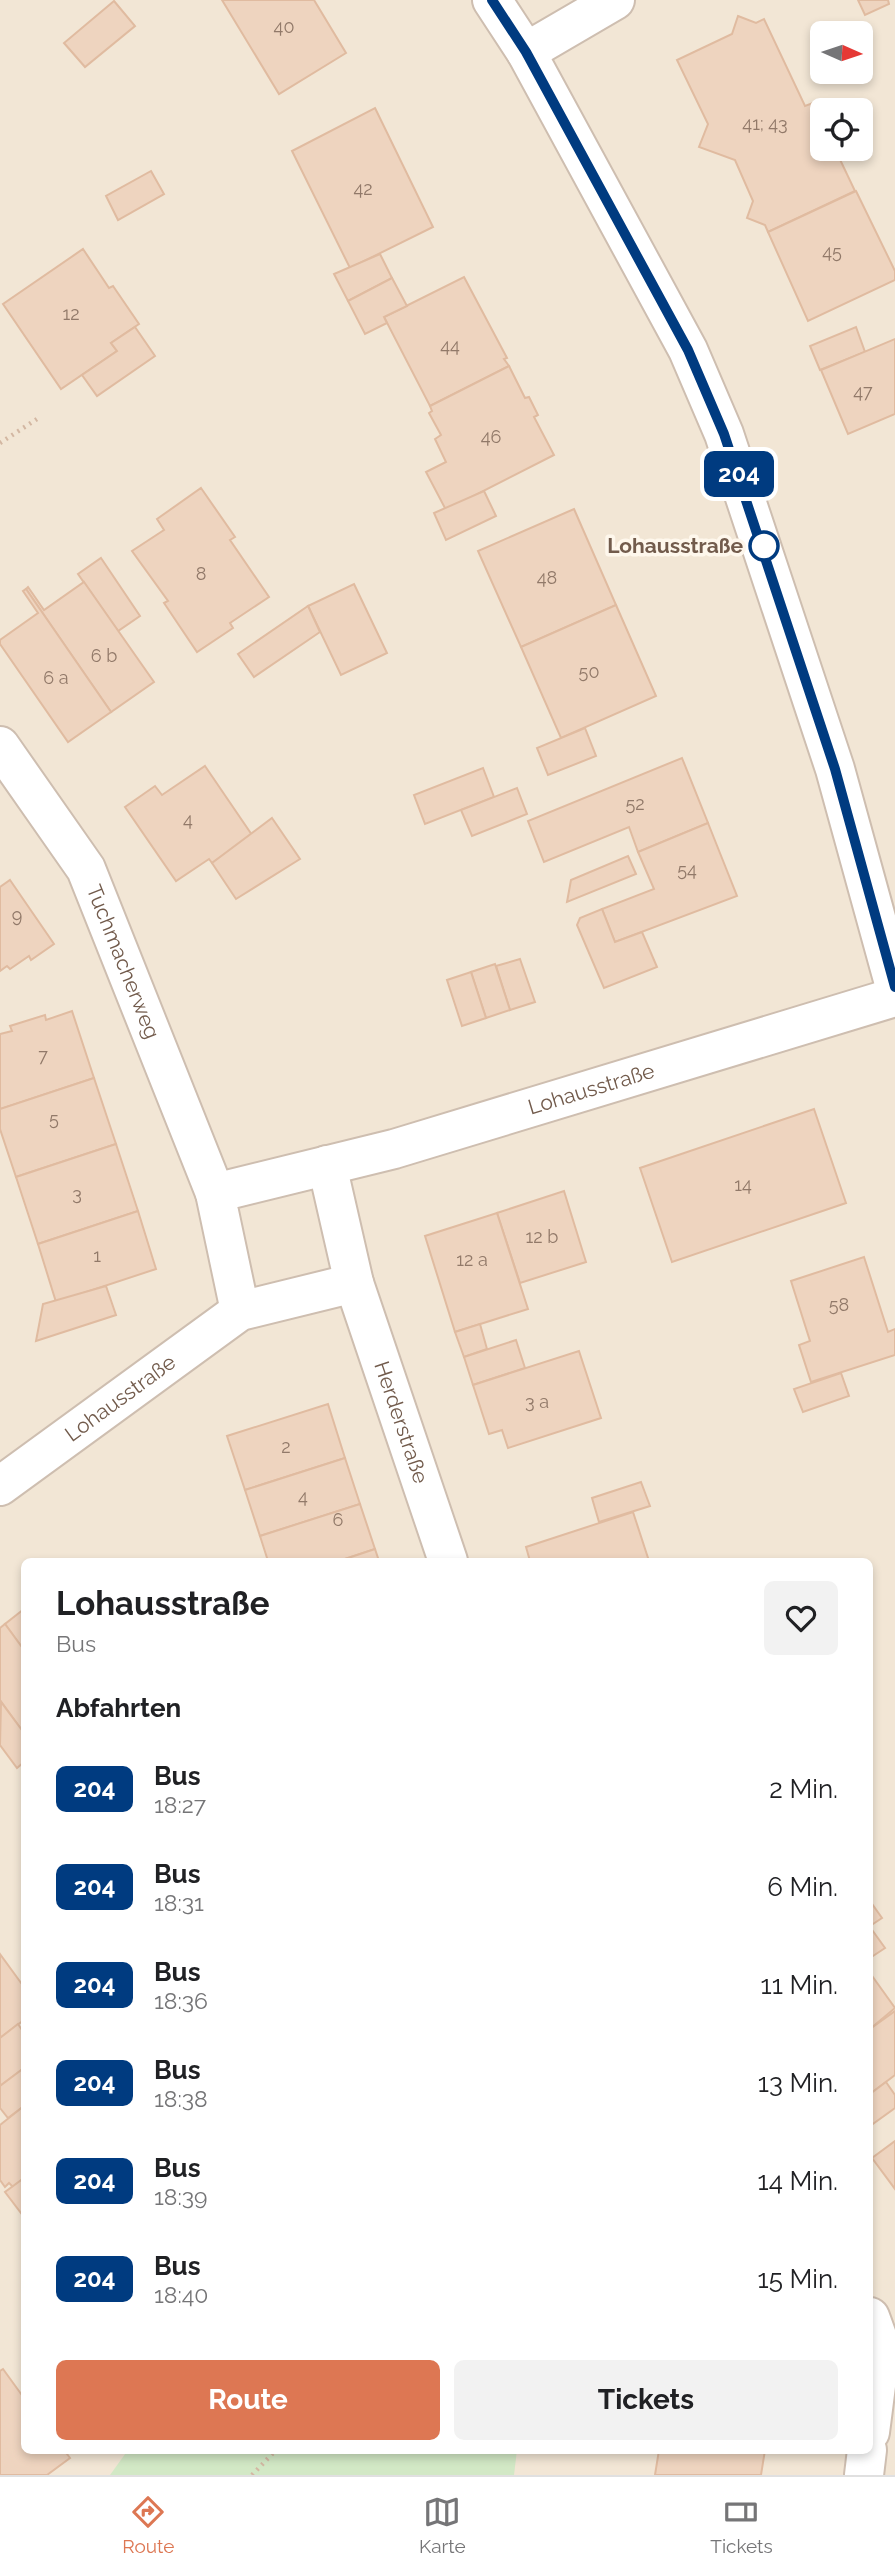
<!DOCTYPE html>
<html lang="de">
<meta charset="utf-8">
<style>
:root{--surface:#fff;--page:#f2f2f2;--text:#202124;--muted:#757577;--line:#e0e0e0;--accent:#dd7753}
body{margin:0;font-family:Raleway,sans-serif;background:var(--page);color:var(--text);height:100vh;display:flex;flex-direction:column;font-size:26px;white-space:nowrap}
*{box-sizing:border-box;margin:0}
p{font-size:23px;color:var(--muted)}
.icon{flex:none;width:38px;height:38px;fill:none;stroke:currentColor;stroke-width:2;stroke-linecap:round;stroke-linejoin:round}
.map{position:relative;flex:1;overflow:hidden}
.details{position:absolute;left:21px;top:1558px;width:852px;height:896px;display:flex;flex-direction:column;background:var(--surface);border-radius:10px;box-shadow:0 4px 10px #0003}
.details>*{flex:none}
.badge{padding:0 14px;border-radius:10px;font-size:24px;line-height:46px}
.needle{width:46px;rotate:93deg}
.fabs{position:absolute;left:810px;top:21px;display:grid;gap:14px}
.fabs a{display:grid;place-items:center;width:63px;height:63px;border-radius:10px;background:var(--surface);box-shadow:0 4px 10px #0003;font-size:35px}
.map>.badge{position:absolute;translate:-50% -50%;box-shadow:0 0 0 4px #fff}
h2{padding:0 35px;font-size:26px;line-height:63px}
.round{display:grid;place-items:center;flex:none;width:74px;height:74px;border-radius:10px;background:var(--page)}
.summary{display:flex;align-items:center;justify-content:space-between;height:119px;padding:0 35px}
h1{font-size:33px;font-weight:700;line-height:52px}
.cta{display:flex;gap:14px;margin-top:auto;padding:14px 35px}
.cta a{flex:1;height:80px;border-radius:10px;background:var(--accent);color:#fff;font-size:28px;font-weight:700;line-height:80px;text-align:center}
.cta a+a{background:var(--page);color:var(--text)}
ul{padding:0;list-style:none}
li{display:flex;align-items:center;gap:21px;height:98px;padding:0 35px}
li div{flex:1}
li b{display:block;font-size:26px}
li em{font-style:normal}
li .badge{min-width:77px;font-weight:700;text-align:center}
.tabs{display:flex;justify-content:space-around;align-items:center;height:98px;border-top:2px solid var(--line);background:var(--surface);font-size:19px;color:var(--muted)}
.tabs a{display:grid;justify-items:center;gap:4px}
.tabs .active{color:var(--accent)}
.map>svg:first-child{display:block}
.residential{fill:#f2e6d5;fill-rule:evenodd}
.green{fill:#d2e8c5}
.building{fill:#eed4bf;stroke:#e0bba0;stroke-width:2}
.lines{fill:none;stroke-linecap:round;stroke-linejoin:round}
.minor-casing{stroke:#cebeb0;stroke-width:42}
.path{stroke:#d3b7a2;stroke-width:4.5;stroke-dasharray:2 5;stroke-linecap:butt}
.minor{stroke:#fff;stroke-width:38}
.line-casing{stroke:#fff;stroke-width:16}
.line{stroke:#003b80;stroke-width:10}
.stop-dot{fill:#fff;stroke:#003b80;stroke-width:3.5}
.labels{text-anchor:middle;stroke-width:7;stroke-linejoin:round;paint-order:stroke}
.number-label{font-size:18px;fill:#917969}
.stop-label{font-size:21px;font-weight:bold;fill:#725b4c;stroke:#fef7ec;text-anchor:end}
.street-label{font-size:21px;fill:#725b4c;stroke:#fef7ec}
</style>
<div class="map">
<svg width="895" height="2475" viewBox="0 0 895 2475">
<rect width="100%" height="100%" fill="#fbf3e6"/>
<path class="residential" d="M0 0H895V2475H0ZM822 33H861V72H822ZM822 110H861V149H822ZM24 1561H870V2450H24Z"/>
<polygon class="green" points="128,2450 517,2450 514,2475 110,2475"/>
<g class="building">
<polygon points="222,0 314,0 346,53 279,94"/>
<polygon points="858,0 888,0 889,4 865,15"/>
<polygon points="114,1 135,26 85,67 64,43"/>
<polygon points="738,16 756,23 764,19 805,106 813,103 822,123 822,149 835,149 855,191 768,232 765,225 747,218 753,201 735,160 699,147 708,124 677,60 732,34"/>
<polygon points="375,108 433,227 350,268 292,151"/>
<polygon points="151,171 164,194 118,220 106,196"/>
<polygon points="856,191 895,271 895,280 808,321 768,232"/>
<polygon points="83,249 109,288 113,286 139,324 111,343 117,351 61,389 3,304"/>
<polygon points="380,254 392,278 348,301 334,274"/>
<polygon points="464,277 507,358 504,359 509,366 430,406 384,317"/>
<polygon points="392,278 407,306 384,317 387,323 365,334 348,301"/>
<polygon points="135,327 155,356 97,396 82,375 117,351 111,343"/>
<polygon points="856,327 865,352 820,370 810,346"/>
<polygon points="895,339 895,414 848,434 821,370"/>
<polygon points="509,366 525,398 529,397 538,415 534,417 554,455 446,510 426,472 446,462 435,439 441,435 429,413 432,411 430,406"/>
<polygon points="201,488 235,537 230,540 269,597 230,623 233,628 197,652 164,603 168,601 132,551 164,530 157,519"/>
<polygon points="484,491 496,516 446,540 434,513"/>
<polygon points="574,509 616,605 521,647 478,551"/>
<polygon points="101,558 140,616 118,631 78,574"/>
<polygon points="84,582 154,682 111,712 26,589 28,587 44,610"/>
<polygon points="354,584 387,653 341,675 308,606"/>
<polygon points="26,589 111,712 68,742 0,644 0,640 38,613 23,591"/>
<polygon points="616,605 656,696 561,738 521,647"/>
<polygon points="308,606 320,632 254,677 238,654"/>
<polygon points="585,728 596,756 548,775 537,748"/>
<polygon points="682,758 708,823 638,852 629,827 544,862 528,821"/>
<polygon points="205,766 252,835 212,863 209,859 176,881 125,807 155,786 162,795"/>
<polygon points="483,768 494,797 425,824 414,795"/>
<polygon points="517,788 527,814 472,836 461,810"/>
<polygon points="272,818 300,859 236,899 212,863"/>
<polygon points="708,823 737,896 615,942 602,909 654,889 638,852"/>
<polygon points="628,856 636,874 567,902 571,880"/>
<polygon points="10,880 54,944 31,960 29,956 10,969 7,966 0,971 0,887"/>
<polygon points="602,909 615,942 642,932 657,967 604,988 577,925 580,918"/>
<polygon points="520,959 535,1002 510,1010 496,966"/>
<polygon points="495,964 510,1010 486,1018 471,972"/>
<polygon points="471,972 486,1018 462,1026 447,980"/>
<polygon points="72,1011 94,1078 0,1109 0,1034 12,1031 10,1026 45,1015 46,1020"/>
<polygon points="94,1078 116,1144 16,1177 0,1129 0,1109"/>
<polygon points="814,1109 846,1203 672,1262 640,1168"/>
<polygon points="116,1144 138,1211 38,1244 16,1177"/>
<polygon points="564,1191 586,1262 520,1283 497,1213"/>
<polygon points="138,1211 156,1269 56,1302 38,1244"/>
<polygon points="497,1213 528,1309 455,1332 425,1236"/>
<polygon points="864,1257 888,1332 895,1329 895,1355 811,1382 799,1345 810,1341 791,1281"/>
<polygon points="106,1286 116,1315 36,1341 43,1304"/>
<polygon points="480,1324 487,1349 464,1357 455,1332"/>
<polygon points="516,1340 525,1368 473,1385 464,1357"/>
<polygon points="579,1351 601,1418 508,1448 502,1430 489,1434 473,1385"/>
<polygon points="841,1373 849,1396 803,1412 794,1389"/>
<polygon points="328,1404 345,1458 245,1490 227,1436"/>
<polygon points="345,1458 360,1504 260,1536 245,1490"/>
<polygon points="641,1482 650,1506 599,1522 592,1498"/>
<polygon points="360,1504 375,1549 339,1561 268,1561 260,1536"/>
<polygon points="633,1512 649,1561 530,1561 526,1547"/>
<polygon points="375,1549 379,1561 339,1561"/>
<polygon points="24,1609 24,1650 5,1624"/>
<polygon points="5,1624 24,1650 24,1733 0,1700 0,1628"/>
<polygon points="1,1702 24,1733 24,1762 17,1768 0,1745"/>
<polygon points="870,1901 882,1918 870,1926"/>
<polygon points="870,1927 885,1948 870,1958"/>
<polygon points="0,1954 24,1987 24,2020 0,2038"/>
<polygon points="870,1973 895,2008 870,2029"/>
<polygon points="895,2011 895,2075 870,2094 870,2029"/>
<polygon points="18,2024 24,2033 24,2068 0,2086 0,2038"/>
<polygon points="24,2068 24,2106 8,2118 0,2108 0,2086"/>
<polygon points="886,2082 895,2095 895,2108 870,2126 870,2094"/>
<polygon points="24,2106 24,2178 13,2187 9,2183 5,2187 0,2180 0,2125"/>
<polygon points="895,2141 895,2189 872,2158"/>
<polygon points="24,2178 24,2217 5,2192"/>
<polygon points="3,2369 24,2398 24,2450 64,2450 70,2458 47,2475 0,2475 0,2371"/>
<polygon points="659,2450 765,2450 761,2475 655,2475"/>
</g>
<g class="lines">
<g class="minor-casing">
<g id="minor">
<polyline points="492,0 526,52 688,350 724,434 835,769 895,987"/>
<polyline points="526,52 615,0"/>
<path id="s1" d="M0 746 86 869 215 1193"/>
<path id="s2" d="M354 1283 448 1561"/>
<path id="s3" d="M240 1311 215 1193 394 1149 895 997"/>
<path id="s4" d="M0 1486 240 1311 354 1283 327 1165"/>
<polyline points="870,2317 881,2347 870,2432"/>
<polyline points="864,2475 867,2450"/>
</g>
</g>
<g class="path">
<polyline points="0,443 37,419"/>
<polyline points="252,2475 276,2450"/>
</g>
<use href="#minor" class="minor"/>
</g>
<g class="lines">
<g class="line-casing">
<polyline id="line" points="492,0 526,52 688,350 724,434 835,769 895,987"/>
</g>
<use href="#line" class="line"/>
</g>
<circle class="stop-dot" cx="764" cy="546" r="14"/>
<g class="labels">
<g class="number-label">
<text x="284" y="33">40</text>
<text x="765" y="130">41; 43</text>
<text x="363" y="195">42</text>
<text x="832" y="258">45</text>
<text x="71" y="320">12</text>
<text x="450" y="352">44</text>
<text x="863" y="398">47</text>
<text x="491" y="443">46</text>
<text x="201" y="580">8</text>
<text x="547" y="584">48</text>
<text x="104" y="662">6 b</text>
<text x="589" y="678">50</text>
<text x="56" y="684">6 a</text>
<text x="635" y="810">52</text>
<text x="188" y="826">4</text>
<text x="687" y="876">54</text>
<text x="17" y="922">9</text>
<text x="43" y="1062">7</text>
<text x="54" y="1125">5</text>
<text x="743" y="1191">14</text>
<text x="77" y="1200">3</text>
<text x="542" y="1243">12 b</text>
<text x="97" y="1262">1</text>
<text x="472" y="1266">12 a</text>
<text x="839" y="1311">58</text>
<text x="537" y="1408">3 a</text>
<text x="286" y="1453">2</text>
<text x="303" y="1503">4</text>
<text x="338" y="1526">6</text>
</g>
<g class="stop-label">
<text x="743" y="553">Lohausstraße</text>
</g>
<g class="street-label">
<text dy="7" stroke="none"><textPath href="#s1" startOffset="250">Tuchmacherweg</textPath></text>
<text dy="7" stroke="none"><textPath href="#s3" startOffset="511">Lohausstraße</textPath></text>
<text dy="7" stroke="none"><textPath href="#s4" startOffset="149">Lohausstraße</textPath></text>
<text dy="7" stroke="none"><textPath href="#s2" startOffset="147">Herderstraße</textPath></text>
</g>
</g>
</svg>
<div class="fabs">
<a><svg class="needle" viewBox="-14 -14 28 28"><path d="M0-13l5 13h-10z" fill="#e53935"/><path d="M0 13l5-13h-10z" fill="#757577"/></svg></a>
<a><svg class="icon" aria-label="locate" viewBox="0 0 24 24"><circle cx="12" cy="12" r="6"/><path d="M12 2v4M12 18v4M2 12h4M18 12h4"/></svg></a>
</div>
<b class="badge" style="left:739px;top:474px;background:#003b80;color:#fff">204</b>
<section class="details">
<div class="summary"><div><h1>Lohausstraße</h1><p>Bus</p></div><a class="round"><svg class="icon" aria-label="heart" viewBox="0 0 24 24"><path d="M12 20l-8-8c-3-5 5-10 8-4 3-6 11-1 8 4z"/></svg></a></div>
<h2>Abfahrten</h2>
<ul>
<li><span class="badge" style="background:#003b80;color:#fff">204</span><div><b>Bus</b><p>18:27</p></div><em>2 Min.</em></li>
<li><span class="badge" style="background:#003b80;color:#fff">204</span><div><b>Bus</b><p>18:31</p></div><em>6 Min.</em></li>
<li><span class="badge" style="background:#003b80;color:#fff">204</span><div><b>Bus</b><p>18:36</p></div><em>11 Min.</em></li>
<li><span class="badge" style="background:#003b80;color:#fff">204</span><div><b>Bus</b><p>18:38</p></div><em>13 Min.</em></li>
<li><span class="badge" style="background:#003b80;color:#fff">204</span><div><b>Bus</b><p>18:39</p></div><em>14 Min.</em></li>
<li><span class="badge" style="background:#003b80;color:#fff">204</span><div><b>Bus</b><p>18:40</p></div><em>15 Min.</em></li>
</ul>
<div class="cta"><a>Route</a><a>Tickets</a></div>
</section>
</div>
<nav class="tabs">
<a class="active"><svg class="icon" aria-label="directions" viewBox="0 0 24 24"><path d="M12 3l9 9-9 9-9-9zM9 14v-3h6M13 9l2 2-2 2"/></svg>Route</a>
<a><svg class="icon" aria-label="map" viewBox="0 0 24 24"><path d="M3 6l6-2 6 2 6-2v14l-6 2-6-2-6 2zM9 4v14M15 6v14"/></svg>Karte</a>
<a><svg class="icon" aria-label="tickets" viewBox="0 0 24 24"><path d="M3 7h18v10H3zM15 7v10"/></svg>Tickets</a>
</nav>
